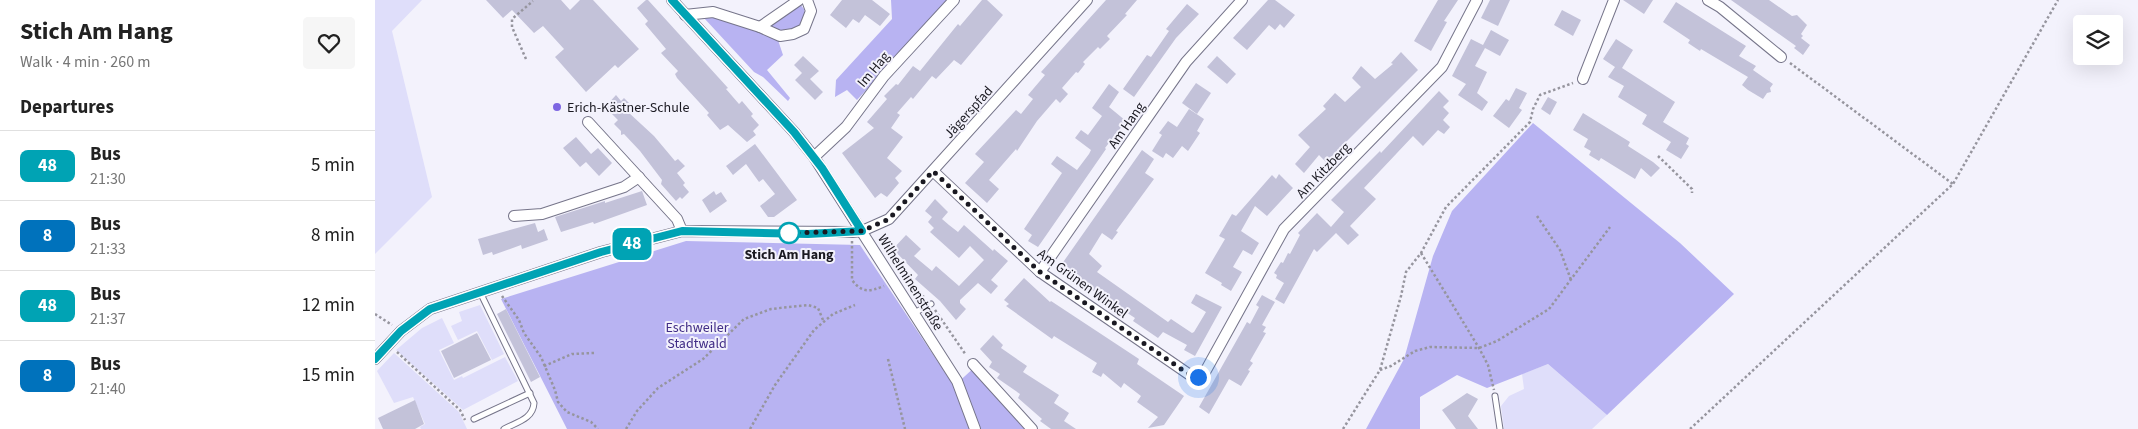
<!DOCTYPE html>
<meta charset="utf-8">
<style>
:root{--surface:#fff;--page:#f6f6f6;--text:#222;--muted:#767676;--line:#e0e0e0}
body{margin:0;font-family:"Source Sans 3",sans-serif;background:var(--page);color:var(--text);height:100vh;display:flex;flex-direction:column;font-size:19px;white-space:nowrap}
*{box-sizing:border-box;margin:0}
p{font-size:16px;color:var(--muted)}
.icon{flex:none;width:28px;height:28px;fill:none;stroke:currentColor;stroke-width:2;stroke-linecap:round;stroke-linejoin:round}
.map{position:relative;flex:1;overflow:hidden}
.sheet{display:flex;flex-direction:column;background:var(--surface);width:375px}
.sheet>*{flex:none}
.badge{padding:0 10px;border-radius:8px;font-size:18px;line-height:32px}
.fabs{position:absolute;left:1698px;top:15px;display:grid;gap:10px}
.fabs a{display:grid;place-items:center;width:50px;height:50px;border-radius:5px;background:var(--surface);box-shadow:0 5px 20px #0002;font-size:25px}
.you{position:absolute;width:25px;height:25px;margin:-12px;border:4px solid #fff;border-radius:50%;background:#1a73e8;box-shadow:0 0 0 8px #1a73e833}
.map>.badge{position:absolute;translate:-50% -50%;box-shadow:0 0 0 2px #fff}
h2{padding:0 20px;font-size:19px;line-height:45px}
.round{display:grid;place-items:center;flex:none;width:52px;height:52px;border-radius:5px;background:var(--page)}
.headline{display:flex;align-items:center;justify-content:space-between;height:85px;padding:0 20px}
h1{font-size:24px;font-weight:700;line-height:38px}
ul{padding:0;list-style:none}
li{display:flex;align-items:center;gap:15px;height:70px;padding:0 20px;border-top:1px solid var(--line)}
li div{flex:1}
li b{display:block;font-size:19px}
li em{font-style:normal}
li .badge{min-width:55px;font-weight:700;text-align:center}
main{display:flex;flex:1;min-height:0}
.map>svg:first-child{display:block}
.green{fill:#dfdefa}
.forest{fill:#b8b3f2}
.building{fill:#c3c2d9}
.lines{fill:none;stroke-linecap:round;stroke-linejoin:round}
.lane-casing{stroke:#76758a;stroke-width:7}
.street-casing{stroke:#76758a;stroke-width:12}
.path{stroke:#96959e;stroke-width:2.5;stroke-dasharray:2.5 2.5;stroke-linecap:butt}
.lane{stroke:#fff;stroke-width:5}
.street{stroke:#fff;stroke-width:10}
.line-casing{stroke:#fff;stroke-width:11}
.line{stroke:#00a3b4;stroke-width:8}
.walk{stroke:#1a1921;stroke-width:5;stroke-dasharray:0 9}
.poi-dot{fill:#7d66e2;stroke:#f3f2fc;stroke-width:2}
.stop-dot{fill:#fff;stroke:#00a3b4;stroke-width:2.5}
.labels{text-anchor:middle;stroke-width:4;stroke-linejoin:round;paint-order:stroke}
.street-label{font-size:14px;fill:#1a1921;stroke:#f3f2fc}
.poi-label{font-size:14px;fill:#1a1921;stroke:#f3f2fc;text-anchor:start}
.stop-label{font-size:14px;font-weight:bold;fill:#1a1921;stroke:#f3f2fc}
.park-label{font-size:14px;fill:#412d86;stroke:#f3f2fc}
</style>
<main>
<section class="sheet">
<div class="headline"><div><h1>Stich Am Hang</h1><p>Walk · 4 min · 260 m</p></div><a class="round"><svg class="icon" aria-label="heart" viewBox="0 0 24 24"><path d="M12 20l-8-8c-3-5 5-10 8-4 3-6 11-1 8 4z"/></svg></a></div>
<h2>Departures</h2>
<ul>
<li><span class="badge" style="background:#00a3b4;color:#fff">48</span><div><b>Bus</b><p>21:30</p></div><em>5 min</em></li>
<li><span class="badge" style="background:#0072bc;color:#fff">8</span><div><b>Bus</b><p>21:33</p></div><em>8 min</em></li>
<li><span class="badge" style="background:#00a3b4;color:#fff">48</span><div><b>Bus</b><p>21:37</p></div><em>12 min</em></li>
<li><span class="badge" style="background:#0072bc;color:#fff">8</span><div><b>Bus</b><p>21:40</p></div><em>15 min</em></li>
</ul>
</section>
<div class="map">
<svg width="1763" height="429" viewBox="0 0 1763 429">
<rect width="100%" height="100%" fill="#f3f2fc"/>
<g class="green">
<polygon points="0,0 47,0 17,31 57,197 0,254"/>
<polygon points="105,305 129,354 117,360 102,331 83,340 76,326 87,321 84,312"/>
<polygon points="67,318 79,343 64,350 79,380 87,376 88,378 130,357 143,381 88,410 21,350 47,328"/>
<polygon points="19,353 84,412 92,429 46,429 45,427 50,424 38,397 19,403 2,371"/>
<polygon points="1173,364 1232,415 1217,429 1129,429 1126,406 1134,396 1149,389 1147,374"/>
</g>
<g class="forest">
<polygon points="516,0 572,0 553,23 482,100 472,90 460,97 461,80 517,19"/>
<polygon points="425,4 429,9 431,18 424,28 408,34 393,28"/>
<polygon points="336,17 368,25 403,40 408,55 392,70 415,98 413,101 388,77 379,72 329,18"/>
<polygon points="1158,123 1305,243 1359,294 1232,415 1173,364 1112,388 1082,375 1045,397 1045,429 991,429 1029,359 1058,256 1077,211"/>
<polygon points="311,241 485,245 579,386 601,366 654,429 192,429 126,299"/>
</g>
<g class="building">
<polygon points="111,0 186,0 195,10 205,0 218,0 264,49 243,68 240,65 211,92 180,57 189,49 168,26 159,33 137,10 128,18"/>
<polygon points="271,0 273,0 353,88 351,89 364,104 367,101 378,114 376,116 384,125 378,131 381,135 372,142 353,125 345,130 332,115 334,113 302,78 300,74 303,71 286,53 291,49 270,24 273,21 262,8"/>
<polygon points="467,0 497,0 515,14 505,26 490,15 484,23 478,19 471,28 455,15"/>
<polygon points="607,0 612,0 628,15 586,65 579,60 561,79 557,76 538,99 536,97 522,113 525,115 516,128 528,137 512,158 527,171 520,178 524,183 512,197 506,193 500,198 467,153 499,128 492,122 512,99 509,96 521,84 523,85 538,66 545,71 583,24 585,26"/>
<polygon points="731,0 762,0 750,14 752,15 732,36 735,39 725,49 723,47 708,62 710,64 707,68 703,73 701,72 687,88 693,94 685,103 681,99 662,121 642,151 641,149 614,180 624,189 612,203 590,183 609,162 600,154 641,110 646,114 658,99 653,95 670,75 666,72"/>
<polygon points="893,0 900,0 920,15 909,28 905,24 900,30 894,25 872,50 858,38"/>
<polygon points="1063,0 1083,0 1069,21 1072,22 1056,51 1039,41"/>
<polygon points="1115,0 1135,0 1123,26 1106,18"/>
<polygon points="1248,0 1278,0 1269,14"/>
<polygon points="1356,0 1394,0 1417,16 1422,15 1432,25 1426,34 1428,36 1426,38 1435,45 1428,55 1419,48 1421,46"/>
<polygon points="1301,2 1371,46 1364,56 1381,66 1378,70 1398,84 1395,88 1396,92 1392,93 1388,99 1373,90 1367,85 1373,77 1326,49 1325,51 1313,43 1315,40 1288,22"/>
<polygon points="812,4 824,14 801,38 759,97 748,89 772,55 776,57 794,31 791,29"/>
<polygon points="1187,10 1206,20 1198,36 1179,25"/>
<polygon points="1116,30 1134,40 1125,56 1110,48 1100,66 1112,72 1102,93 1113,102 1107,111 1083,95 1091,84 1077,76 1096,39 1108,45"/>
<polygon points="1241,39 1258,50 1247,68 1300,102 1288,122 1314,138 1311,144 1314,146 1306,159 1291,150 1296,142 1267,124 1272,115 1243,97 1249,86 1233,77 1240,67 1228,59"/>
<polygon points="1026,52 1043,70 951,162 944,155 929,173 920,164 935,147 923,135 951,109 948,106 960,93 970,102 986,87 977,78 986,66 1000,79 1018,64 1016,63"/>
<polygon points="428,56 444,71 435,79 448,92 440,100 420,80 427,73 419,65"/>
<polygon points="842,56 861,74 852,84 832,67"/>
<polygon points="821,83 836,93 822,114 807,103"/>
<polygon points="734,84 744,92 734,107 751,121 730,148 731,149 663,247 653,241 657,235 649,229 687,173 676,164 682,156 702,170 714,154 716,150 700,138 706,130 713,135 727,116 717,108"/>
<polygon points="1141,88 1152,93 1144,108 1147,110 1134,128 1118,116 1131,99 1134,101"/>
<polygon points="1064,91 1074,101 1068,107 1074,113 1068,120 1075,127 1069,134 1063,130 1048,146 1038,136 989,188 1001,199 975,226 984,235 973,245 961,233 942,252 939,249 909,304 900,299 909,283 901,278 902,275 899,273 906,262 908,263 913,253 915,254 925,235 923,233 942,213 956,227 969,212 956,200 1005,151 1006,153"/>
<polygon points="241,95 246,101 249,98 257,106 253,112 279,136 300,161 303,159 310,166 302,173 310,183 308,185 314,192 307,199 305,197 301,201 286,184 287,180 265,151 249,134 246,135 246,131 239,124 243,120 230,107"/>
<polygon points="1173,97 1182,102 1175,115 1166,109"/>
<polygon points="814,109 829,119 822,131 825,133 813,151 807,146 798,158 791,153 788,158 777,151 787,135 784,133 793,121 802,127"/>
<polygon points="1208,113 1255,142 1253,146 1278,162 1285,168 1276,177 1266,168 1260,179 1226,158 1224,161 1214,155 1216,151 1209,147 1213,139 1198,130"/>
<polygon points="201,137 216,154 223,148 237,163 224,176 211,162 205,167 188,148"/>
<polygon points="380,144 422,200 399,217 393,217 385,206 400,194 388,179 384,182 371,164 358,175 351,166"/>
<polygon points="767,150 779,159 770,173 779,179 741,231 743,232 737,240 727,233 714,254 727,266 722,272 793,322 796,319 817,333 819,332 831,312 816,303 821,294 847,307 820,356 809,350 812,345 788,332 783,338 758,321 760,318 684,268"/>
<polygon points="904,174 918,188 892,216 880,206 866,231 884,243 877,255 868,250 858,267 867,272 856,291 846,285 847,283 830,273 850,239 844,236 857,214 861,216 897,175 901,179"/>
<polygon points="267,191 272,205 219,224 218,222 186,232 180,217 230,201 230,203"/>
<polygon points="339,191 341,195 346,192 352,201 335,213 327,200"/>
<polygon points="560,199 573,212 567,219 574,225 583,232 589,225 618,251 619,249 633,261 616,280 623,286 616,294 603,283 585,300 585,303 591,309 581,320 565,301 540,279 543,275 518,249 531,235 546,249 539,256 557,271 561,266 584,286 609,260 595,246 584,258 555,232 559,228 553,222 557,217 550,211"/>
<polygon points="160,223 163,232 169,229 173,240 147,249 146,245 118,255 117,252 108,255 103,239"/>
<polygon points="649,278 675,302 676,301 764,359 762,364 809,396 789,425 773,428 783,417 762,402 766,396 749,383 746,388 728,373 726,377 717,372 722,363 679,336 677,339 631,306 634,304 629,300"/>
<polygon points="887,295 900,302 887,325 891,327 888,332 891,333 875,361 878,363 873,370 875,371 866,386 854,379 834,414 824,407 872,322 875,324 884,307 881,305"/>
<polygon points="131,309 165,377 156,382 122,314"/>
<polygon points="102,333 116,360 79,378 66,351"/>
<polygon points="618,335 628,345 626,348 652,366 648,372 684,395 679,403 694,413 689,421 701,429 676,429 665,421 667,419 643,398 645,394 622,378 625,374 614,367 617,362 605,349"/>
<polygon points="1092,393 1103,399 1093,416 1103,429 1081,429 1067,410"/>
<polygon points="40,400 49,424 40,429 8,429 3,418"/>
</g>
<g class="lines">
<g class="lane-casing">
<g id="lane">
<path d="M105 292 159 403C158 419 142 422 129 429"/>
<polyline points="539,313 556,304"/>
<polyline points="1120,396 1125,429"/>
<polyline points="99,419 155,393"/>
</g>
</g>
<g class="street-casing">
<g id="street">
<polyline points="297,0 419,132 439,157 582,381 600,429"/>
<polyline points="1333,0 1345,7 1406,57"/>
<polyline points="310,15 338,12 385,27 405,36 418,34 429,29 436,11 432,0"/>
<polyline points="385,27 424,0"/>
<polyline points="1208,79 1239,0"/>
<polyline points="213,122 302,219 307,231"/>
<polyline points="439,157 471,127 509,76 579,0"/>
<polyline points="558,171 665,272 815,375 823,377 830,372 909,229 1067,67 1102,0"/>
<polyline points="139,216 167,214 249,187 264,177"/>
<polyline points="665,272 811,62 867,0"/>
<polyline points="0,359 26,331 55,309 226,252 307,231 477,232 487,231 514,219 712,0"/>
<polyline points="598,364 657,429"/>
</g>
</g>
<g class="path">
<polyline points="151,59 137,27 137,19 158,1"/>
<polyline points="1415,63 1578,184"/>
<polyline points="1283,156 1317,189 1317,193"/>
<polyline points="1162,216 1185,250 1196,280"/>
<path d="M477 241V280C487 293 494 292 509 286"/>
<polyline points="1046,253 1104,348 1113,365 1119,390"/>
<polyline points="538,291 551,298"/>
<polyline points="127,296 144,320 149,333 166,357 180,390 183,402 192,412 216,422 223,429"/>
<polyline points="560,310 591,355"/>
<polyline points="0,314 17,325"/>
<polyline points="22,352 85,410 90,420"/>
<polyline points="513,359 530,429"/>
<polyline points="169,366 197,354 219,353"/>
<polyline points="1005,370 1016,366 1040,351 1055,347 1104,348 1122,341 1174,309 1235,227"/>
<polyline points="251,429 262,411 283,388 328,359 369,319 396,309 433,305 443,308 448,320"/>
<polyline points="375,429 400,385 439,330 458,314 480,305"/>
<polyline points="968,429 1005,370 1026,296 1031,272 1046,253 1071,207 1155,122 1158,109 1165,95 1198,83"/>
<polyline points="1315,429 1578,184 1683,0"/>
</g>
<use href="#lane" class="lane"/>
<use href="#street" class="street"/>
</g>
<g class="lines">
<g class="line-casing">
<polyline id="line" points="0,359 26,331 55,309 226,252 307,231 433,234 487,231 447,168 419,132 297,0"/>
</g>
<use href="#line" class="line"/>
<polyline class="walk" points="414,233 487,231 514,219 558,171 665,272 815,375 823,377"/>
</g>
<circle class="poi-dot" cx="182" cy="107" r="5"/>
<circle class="stop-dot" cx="414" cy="233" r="10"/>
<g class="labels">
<g class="street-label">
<text transform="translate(498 69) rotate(-50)" y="5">Im Hag</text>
<text transform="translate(593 112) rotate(-48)" y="5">Jägerspfad</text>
<text transform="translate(751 125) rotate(-55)" y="5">Am Hang</text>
<text transform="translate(948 170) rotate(-46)" y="5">Am Kitzberg</text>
<text transform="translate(536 282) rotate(58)" y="5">Wilhelminenstraße</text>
<text transform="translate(708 283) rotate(36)" y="5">Am Grünen Winkel</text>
</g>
<g class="poi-label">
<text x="192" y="112">Erich-Kästner-Schule</text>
</g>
<g class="stop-label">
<text x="414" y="259">Stich Am Hang</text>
</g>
<g class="park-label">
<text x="322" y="332">Eschweiler<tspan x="322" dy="16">Stadtwald</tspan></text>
</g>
</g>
</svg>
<div class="fabs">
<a><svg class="icon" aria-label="layers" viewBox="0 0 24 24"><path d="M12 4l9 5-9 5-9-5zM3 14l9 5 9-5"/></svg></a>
</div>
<div class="you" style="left:823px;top:377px"></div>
<b class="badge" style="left:257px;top:244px;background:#00a3b4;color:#fff">48</b>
</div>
</main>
